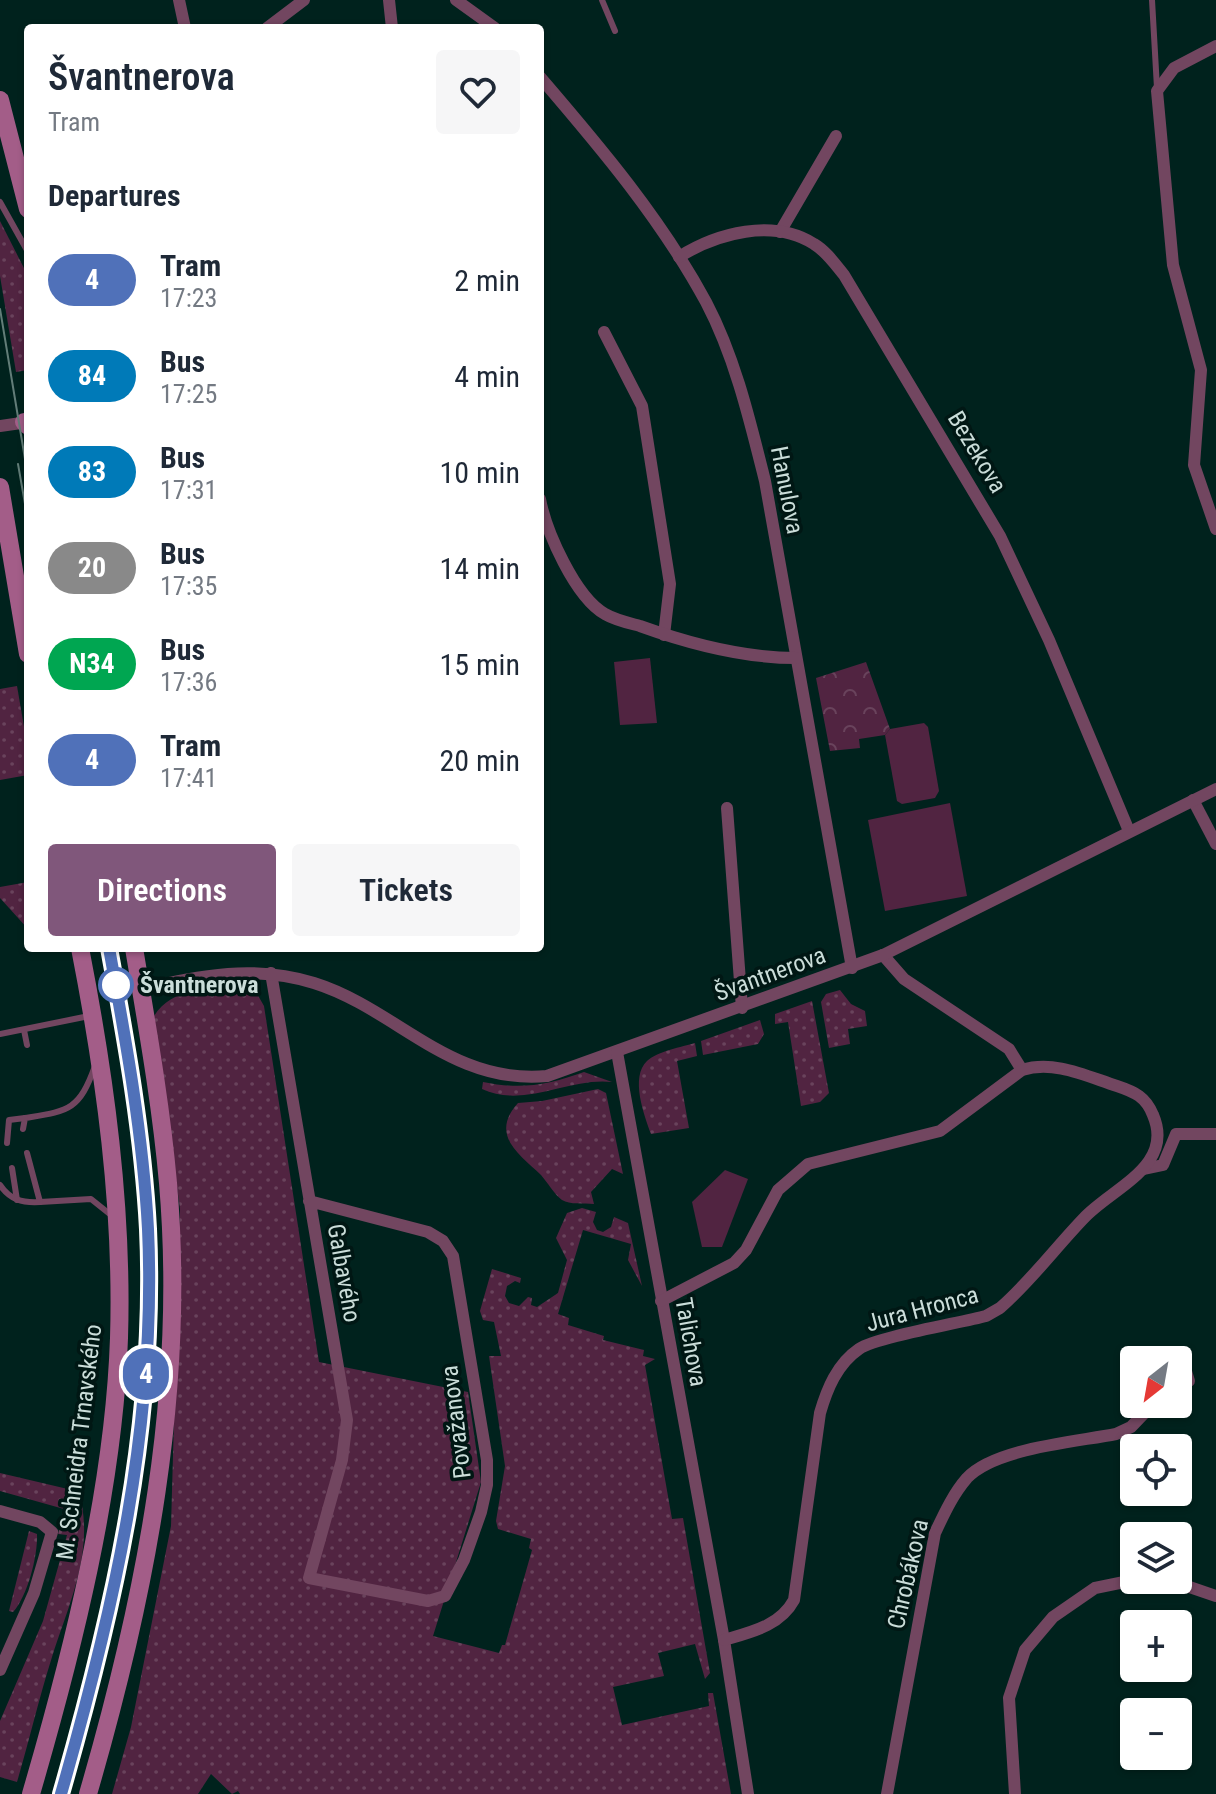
<!DOCTYPE html>
<meta charset="utf-8">
<style>
:root{--surface:#fff;--page:#f6f6f7;--text:#1f2937;--muted:#747a83;--accent:#80577b}
body{margin:0;font-family:"Roboto Condensed",sans-serif;background:var(--page);color:var(--text);height:100vh;display:flex;flex-direction:column;font-size:30px;white-space:nowrap}
*{box-sizing:border-box;margin:0}
p{font-size:26px;color:var(--muted)}
.icon{flex:none;width:44px;height:44px;fill:none;stroke:currentColor;stroke-width:2;stroke-linecap:round;stroke-linejoin:round}
.map{position:relative;flex:1;overflow:hidden}
.panel{position:absolute;left:24px;top:24px;width:520px;height:928px;display:flex;flex-direction:column;background:var(--surface);border-radius:8px;box-shadow:0 2px 6px #0004}
.panel>*{flex:none}
.badge{padding:0 16px;border-radius:26px;font-size:28px;line-height:52px}
.needle{width:52px;rotate:211deg}
.buttons{position:absolute;left:1120px;top:1346px;display:grid;gap:16px}
.buttons a{display:grid;place-items:center;width:72px;height:72px;border-radius:8px;background:var(--surface);box-shadow:0 2px 6px #0004;font-size:40px}
.map>.badge{position:absolute;translate:-50% -50%;box-shadow:0 0 0 4px #fff}
h2{padding:0 24px;font-size:30px;line-height:72px}
.round{display:grid;place-items:center;flex:none;width:84px;height:84px;border-radius:8px;background:var(--page)}
.summary{display:flex;align-items:center;justify-content:space-between;height:136px;padding:0 24px}
h1{font-size:38px;font-weight:600;line-height:60px}
.button{display:flex;gap:16px;margin-top:auto;padding:16px 24px}
.button a{flex:1;height:92px;border-radius:8px;background:var(--accent);color:#fff;font-size:32px;font-weight:600;line-height:92px;text-align:center}
.button a+a{background:var(--page);color:var(--text)}
ul{padding:0;list-style:none}
li{display:flex;align-items:center;gap:24px;height:96px;padding:0 24px}
li div{flex:1}
li b{display:block;font-size:30px}
li em{font-style:normal}
li .badge{min-width:88px;font-weight:700;text-align:center}
.map>svg:first-child{display:block}
.grass{fill:url(#grass-dots)}
.park{fill:url(#park-crowns)}
.pitch{fill:#512441}
.lines{fill:none;stroke-linecap:round;stroke-linejoin:round}
.lane{stroke:#724660;stroke-width:6}
.street{stroke:#724660;stroke-width:12}
.secondary{stroke:#a35d88;stroke-width:18}
.tram{stroke:#627d78;stroke-width:2}
.line-casing{stroke:#fff;stroke-width:18}
.line{stroke:#5071b9;stroke-width:12}
.stop-dot{fill:#fff;stroke:#5071b9;stroke-width:4}
.labels{text-anchor:middle;stroke-width:7;stroke-linejoin:round;paint-order:stroke}
.street-label{font-size:24px;fill:#caddd9;stroke:#001714}
.stop-label{font-size:24px;font-weight:bold;fill:#caddd9;stroke:#001714;text-anchor:start}
</style>
<div class="map">
<svg width="1216" height="1794" viewBox="0 0 1216 1794">
<defs>
<pattern id="grass-dots" width="8" height="8" patternUnits="userSpaceOnUse" patternTransform="scale(2)"><rect width="8" height="8" fill="#512441"/><path d="M2 2h.1M6 6h.1" fill="none" stroke="#69435c" stroke-width="1.8" stroke-linecap="round"/></pattern>
<pattern id="park-crowns" width="20" height="18" patternUnits="userSpaceOnUse" patternTransform="scale(2)"><rect width="20" height="18" fill="#512441"/><path d="M2 6a3 3 0 1 1 6 0M12 15a3 3 0 1 1 6 0" fill="none" stroke="#69435c"/></pattern>
</defs>
<rect width="100%" height="100%" fill="#00221d"/>
<g class="grass">
<polygon points="0,221 28,276 28,370 16,372 0,276"/>
<polygon points="17,686 28,750 28,775 0,780 0,689"/>
<polygon points="28,882 28,929 0,898 0,887"/>
<path d="M242 986 256 992 264 1006 319 1362 468 1392 481 1482 433 1636 499 1653 502 1645H505L532 1550 529 1548 531 1539 498 1529 496 1521 505 1466 489 1356H501L494 1322 483 1320 480 1311 492 1269 521 1278 520 1283 515 1281 507 1286 505 1296 509 1303 519 1306 528 1297 532 1298 531 1305 537 1307 558 1293 567 1260 556 1238 567 1213 582 1208 596 1212 593 1222 597 1230 603 1232 611 1227 614 1217 628 1223 642 1286 628 1260 631 1244 583 1230 558 1314 569 1318 568 1325 604 1336 603 1340 644 1350 643 1356 655 1359 645 1365 672 1519 683 1518 710 1673 705 1679 695 1644 658 1653 664 1676 613 1687 622 1725 709 1706 708 1693H713L731 1794H240L238 1791 232 1794 211 1774 198 1794H112L131 1727 171 1526 180 1209 154 1016C173 986 209 990 242 986Z"/>
<polygon points="840,990 851,1004 865,1011 867,1026 848,1029 850,1044 829,1048 821,1002 826,994"/>
<polygon points="812,1001 829,1093 820,1102 801,1106 788,1022 775,1024 775,1014"/>
<polygon points="760,1020 764,1034 758,1044 703,1055 701,1041"/>
<path d="M695 1043 697 1056 677 1061 689 1128 651 1134C644 1115 630 1077 647 1061 658 1051 682 1047 695 1043Z"/>
<path d="M584 1072 612 1082C569 1077 524 1109 482 1089L483 1082C521 1090 548 1085 584 1072Z"/>
<path d="M598 1089 606 1093 623 1174 612 1169 591 1192 594 1204C584 1203 570 1205 562 1200 554 1194 548 1183 541 1175 520 1155 489 1135 518 1103L542 1101Z"/>
<path d="M0 1473 72 1490 78 1488C96 1548 70 1601 52 1657 39 1698 29 1741 17 1782L0 1777V1721L43 1621 67 1535 58 1534 64 1509 0 1491Z"/>
<path d="M29 1531 37 1534C38 1556 27 1597 13 1612L9 1611Z"/>
</g>
<polygon class="park" points="866,662 890,729 885,735 859,739 860,748 830,751 816,678"/>
<g class="pitch">
<polygon points="650,658 657,723 620,725 614,662"/>
<polygon points="924,723 928,727 939,791 935,798 902,804 897,801 885,735 890,729"/>
<polygon points="950,803 967,896 885,911 868,820"/>
<polygon points="725,1170 748,1179 722,1247 702,1247 692,1202"/>
</g>
<g class="lines">
<g class="lane">
<polyline points="602,0 615,31"/>
<polyline points="1152,0 1157,88"/>
<polyline points="0,202 28,252"/>
<polyline points="24,1030 27,1045"/>
<polyline points="0,1034 89,1016"/>
<path d="M23 1129 25 1118C68 1111 79 1111 95 1066"/>
<polyline points="7,1143 9,1120 25,1118"/>
<polyline points="27,1153 40,1202 91,1199 111,1215"/>
<polyline points="12,1168 17,1200"/>
<path d="M0 1185C10 1200 22 1203 40 1202"/>
</g>
<g class="street">
<polyline points="179,0 185,28"/>
<polyline points="389,0 392,28"/>
<polyline points="456,0 495,28"/>
<polyline points="267,28 304,0"/>
<polyline points="1216,46 1174,68 1157,91 1173,265 1201,370 1194,465 1216,529"/>
<path d="M540 77C601 148 661 219 706 302 735 357 750 421 765 481L852 968"/>
<polyline points="780,232 836,136"/>
<path d="M679 257C717 233 773 218 814 244 826 251 835 264 844 275L1000 536 1049 640 1129 831"/>
<polyline points="604,332 642,406 670,584 664,635"/>
<polyline points="0,426 28,422"/>
<path d="M540 499C546 531 575 597 605 614 615 620 629 623 640 626 690 644 743 658 796 658"/>
<polyline points="1193,800 1216,844"/>
<polyline points="727,808 742,1008"/>
<polyline points="883,955 904,979 1009,1049 1022,1070"/>
<polyline points="271,973 347,1420 342,1460 309,1578 428,1601 445,1596 464,1560 481,1512 487,1485 487,1460 453,1256 443,1241 428,1232 309,1201"/>
<path d="M140 989C200 976 253 964 314 983 397 1009 450 1085 547 1076L883 955 1216 789"/>
<polyline points="617,1052 724,1640 748,1794"/>
<polyline points="1144,1169 1163,1165 1176,1134 1216,1134"/>
<path d="M661 1301 734 1263 746 1250 778 1190 808 1164 940 1131 1022 1070C1054 1060 1086 1076 1117 1086 1135 1092 1146 1097 1153 1115 1175 1166 1112 1188 1084 1218 1056 1247 1031 1281 1000 1308L986 1316C960 1323 877 1337 859 1349 837 1364 827 1389 820 1413L794 1600C780 1626 751 1632 724 1640"/>
<polyline points="1178,1367 1184,1365 1189,1381 1178,1386"/>
<polyline points="0,1511 40,1522 52,1532 34,1593 0,1670"/>
<polyline points="1169,1580 1216,1596"/>
<path d="M887 1794 935 1533C944 1514 953 1494 967 1478 995 1448 1076 1442 1116 1434L1131 1427 1153 1404"/>
<polyline points="1015,1794 1009,1698 1025,1650 1053,1617 1095,1588 1134,1580"/>
</g>
<g class="secondary">
<polyline points="0,100 28,209"/>
<polyline points="24,422 28,426"/>
<polyline points="0,487 28,654"/>
<path d="M31 1794C73 1650 114 1488 119 1338 123 1207 105 1076 80 948"/>
<path d="M88 1794C146 1595 186 1391 168 1183 161 1104 147 1026 134 948"/>
</g>
<g class="tram">
<polyline points="0,309 28,477"/>
<polyline points="18,464 28,521"/>
<path d="M60 1794C113 1609 157 1424 148 1229 143 1135 126 1041 110 948"/>
</g>
</g>
<g class="lines">
<g class="line-casing">
<path id="line" d="M61 1794C114 1609 157 1423 148 1229 143 1135 126 1041 109 948"/>
</g>
<use href="#line" class="line"/>
</g>
<circle class="stop-dot" cx="116" cy="985" r="16"/>
<g class="labels">
<g class="street-label">
<text transform="translate(977 452) rotate(59)" y="8">Bezekova</text>
<text transform="translate(787 490) rotate(79)" y="8">Hanulova</text>
<text transform="translate(770 974) rotate(-20)" y="8">Švantnerova</text>
<text transform="translate(344 1273) rotate(80)" y="8">Galbavého</text>
<text transform="translate(922 1309) rotate(-15)" y="8">Jura Hronca</text>
<text transform="translate(691 1342) rotate(80)" y="8">Talichova</text>
<text transform="translate(456 1422) rotate(-97)" y="8">Považanova</text>
<text transform="translate(79 1442) rotate(-83)" y="8">M. Schneidra Trnavského</text>
<text transform="translate(908 1574) rotate(-77)" y="8">Chrobákova</text>
</g>
<g class="stop-label">
<text x="140" y="993">Švantnerova</text>
</g>
</g>
</svg>
<div class="buttons">
<a><svg class="needle" viewBox="-14 -14 28 28"><path d="M0-13l5 13h-10z" fill="#e53935"/><path d="M0 13l5-13h-10z" fill="#747a83"/></svg></a>
<a><svg class="icon" aria-label="locate" viewBox="0 0 24 24"><circle cx="12" cy="12" r="6"/><path d="M12 2v4M12 18v4M2 12h4M18 12h4"/></svg></a>
<a><svg class="icon" aria-label="layers" viewBox="0 0 24 24"><path d="M12 4l9 5-9 5-9-5zM3 14l9 5 9-5"/></svg></a>
<a>+</a>
<a>−</a>
</div>
<b class="badge" style="left:146px;top:1374px;background:#5071b9;color:#fff">4</b>
<section class="panel">
<div class="summary"><div><h1>Švantnerova</h1><p>Tram</p></div><a class="round"><svg class="icon" aria-label="heart" viewBox="0 0 24 24"><path d="M12 20l-8-8c-3-5 5-10 8-4 3-6 11-1 8 4z"/></svg></a></div>
<h2>Departures</h2>
<ul>
<li><span class="badge" style="background:#5071b9;color:#fff">4</span><div><b>Tram</b><p>17:23</p></div><em>2 min</em></li>
<li><span class="badge" style="background:#007ab8;color:#fff">84</span><div><b>Bus</b><p>17:25</p></div><em>4 min</em></li>
<li><span class="badge" style="background:#007ab8;color:#fff">83</span><div><b>Bus</b><p>17:31</p></div><em>10 min</em></li>
<li><span class="badge" style="background:#898989;color:#fff">20</span><div><b>Bus</b><p>17:35</p></div><em>14 min</em></li>
<li><span class="badge" style="background:#00a651;color:#fff">N34</span><div><b>Bus</b><p>17:36</p></div><em>15 min</em></li>
<li><span class="badge" style="background:#5071b9;color:#fff">4</span><div><b>Tram</b><p>17:41</p></div><em>20 min</em></li>
</ul>
<div class="button"><a>Directions</a><a>Tickets</a></div>
</section>
</div>
